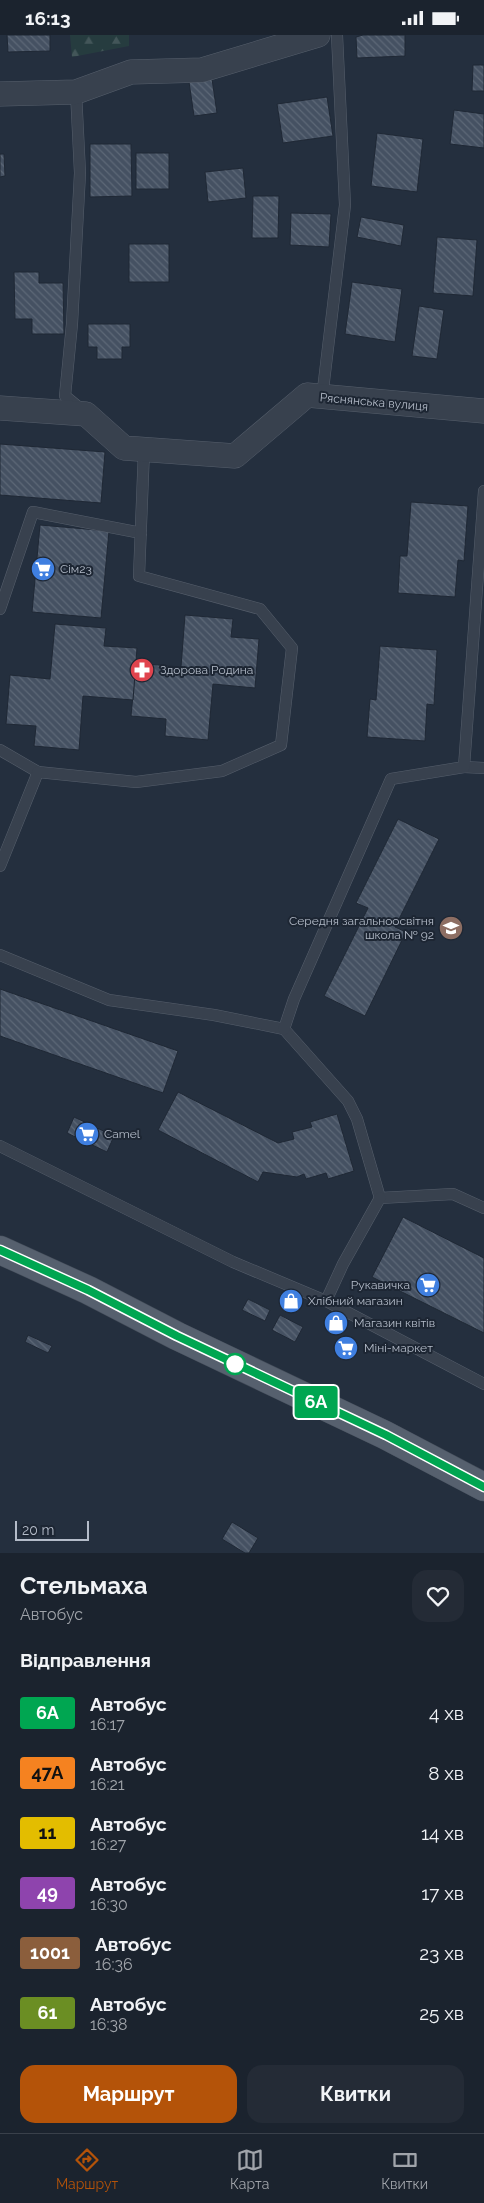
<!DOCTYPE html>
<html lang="uk">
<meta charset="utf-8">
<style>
:root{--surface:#1b232e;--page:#242b36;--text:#f1f3f6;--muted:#a0a4aa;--line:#39404a;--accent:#b45309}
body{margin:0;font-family:Raleway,sans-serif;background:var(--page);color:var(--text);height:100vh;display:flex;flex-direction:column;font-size:19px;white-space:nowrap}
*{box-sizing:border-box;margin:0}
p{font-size:16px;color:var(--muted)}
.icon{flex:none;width:28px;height:28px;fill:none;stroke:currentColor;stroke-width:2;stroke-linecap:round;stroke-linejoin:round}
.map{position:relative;height:1518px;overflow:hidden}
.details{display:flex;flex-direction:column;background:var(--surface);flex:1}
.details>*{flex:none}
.badge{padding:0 10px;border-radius:4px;font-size:18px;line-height:32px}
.scale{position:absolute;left:15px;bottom:12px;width:74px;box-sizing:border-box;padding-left:5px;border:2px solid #b4bcc9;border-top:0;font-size:14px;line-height:18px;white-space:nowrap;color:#b4bcc9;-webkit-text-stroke:4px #1d2633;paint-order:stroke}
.map>.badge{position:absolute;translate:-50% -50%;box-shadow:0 0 0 2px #fff}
h2{padding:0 20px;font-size:19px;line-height:45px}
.round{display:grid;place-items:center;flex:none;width:52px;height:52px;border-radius:15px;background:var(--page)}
.summary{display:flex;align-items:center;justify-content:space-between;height:85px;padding:0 20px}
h1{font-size:24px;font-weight:700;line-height:38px}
.cta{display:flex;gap:10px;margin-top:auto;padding:10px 20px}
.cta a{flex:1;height:58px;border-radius:15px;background:var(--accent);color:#fff;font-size:20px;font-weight:700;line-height:58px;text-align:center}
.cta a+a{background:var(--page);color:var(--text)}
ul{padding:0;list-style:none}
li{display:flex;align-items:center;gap:15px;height:60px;padding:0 20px}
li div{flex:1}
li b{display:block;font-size:19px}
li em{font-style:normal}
li .badge{min-width:55px;font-weight:700;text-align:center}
.status{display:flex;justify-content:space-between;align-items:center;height:35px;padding:0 25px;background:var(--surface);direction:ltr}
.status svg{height:14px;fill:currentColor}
.tab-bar{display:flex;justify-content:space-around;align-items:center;height:70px;border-top:1px solid var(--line);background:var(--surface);font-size:14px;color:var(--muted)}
.tab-bar a{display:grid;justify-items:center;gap:2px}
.tab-bar .on{color:var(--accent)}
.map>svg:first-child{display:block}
.forest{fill:url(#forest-firs)}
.building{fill:url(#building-back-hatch);stroke:#1f2835}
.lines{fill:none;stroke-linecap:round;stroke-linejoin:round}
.service-casing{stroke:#565f6c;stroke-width:12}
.minor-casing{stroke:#565f6c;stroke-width:25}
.primary-casing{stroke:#414a57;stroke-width:29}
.service{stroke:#38414e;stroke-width:11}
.minor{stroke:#38414e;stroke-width:24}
.primary{stroke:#56606e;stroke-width:28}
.line-casing{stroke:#fff;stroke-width:11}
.line{stroke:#00a651;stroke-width:8}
.stop-dot{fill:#fff;stroke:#00a651;stroke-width:2.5}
.labels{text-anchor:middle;stroke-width:4;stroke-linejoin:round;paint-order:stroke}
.street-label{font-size:12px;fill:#b4bcc9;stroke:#1d2633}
.poi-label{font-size:12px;fill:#b4bcc9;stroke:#1d2633;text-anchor:start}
</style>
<div class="status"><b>16:13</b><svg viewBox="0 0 49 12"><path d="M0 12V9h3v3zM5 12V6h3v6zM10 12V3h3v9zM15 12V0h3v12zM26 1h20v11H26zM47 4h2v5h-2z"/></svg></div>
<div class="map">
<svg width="484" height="1518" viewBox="0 0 484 1518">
<defs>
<pattern id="forest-firs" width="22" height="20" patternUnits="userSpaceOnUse" patternTransform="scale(1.25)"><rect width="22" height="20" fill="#263c3f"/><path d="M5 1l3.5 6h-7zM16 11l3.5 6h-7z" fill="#435659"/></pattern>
<pattern id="building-back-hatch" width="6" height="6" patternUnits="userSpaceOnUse" patternTransform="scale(1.25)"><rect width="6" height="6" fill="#455162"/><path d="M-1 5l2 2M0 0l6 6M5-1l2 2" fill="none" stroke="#5d6877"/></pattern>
</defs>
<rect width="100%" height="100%" fill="#242f3e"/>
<polygon class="forest" points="70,0 129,0 129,11 72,22"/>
<g class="building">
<polygon points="7,0 50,0 50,16 8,17"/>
<polygon points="363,0 405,0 405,21 357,23 356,2"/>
<polygon points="473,30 484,30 484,56 472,56"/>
<polygon points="212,44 217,78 194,81 189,47"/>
<polygon points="327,62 333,101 283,108 277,69"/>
<polygon points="454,75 484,79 484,113 450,109"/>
<polygon points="377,98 423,104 417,157 371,151"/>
<polygon points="90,109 131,109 132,161 90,162"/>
<rect x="136" y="118" width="33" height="36"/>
<polygon points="0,119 4,119 5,141 0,142"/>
<polygon points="243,133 246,163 208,167 205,137"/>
<polygon points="253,161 279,161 278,203 252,203"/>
<polygon points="291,178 331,179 329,212 290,210"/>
<polygon points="361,182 404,190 401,211 357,202"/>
<polygon points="437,202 477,205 473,261 433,258"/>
<rect x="129" y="209" width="40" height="38"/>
<polygon points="14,237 39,237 39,248 63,248 64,299 32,299 32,284 15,284"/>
<polygon points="352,247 402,254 395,307 345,299"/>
<polygon points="419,271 444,275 437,324 412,321"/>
<polygon points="88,289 130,289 130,312 122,312 122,324 97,324 97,312 88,312"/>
<polygon points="0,409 105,417 101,468 0,460"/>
<polygon points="411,467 468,471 464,526 458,525 455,562 398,558 400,521 407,521"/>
<polygon points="40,490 109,496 101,583 32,577"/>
<polygon points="185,580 233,584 231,602 259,604 255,653 213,649 208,705 165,701 166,684 131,681 136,628 181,632"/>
<polygon points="55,589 106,593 104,611 137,613 133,665 83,661 79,715 34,711 36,691 6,689 10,640 50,644"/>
<polygon points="380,611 437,615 434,670 427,669 425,706 367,702 370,664 376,665"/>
<polygon points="398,784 439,804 395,892 406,897 365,981 324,961 368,873 356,868"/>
<polygon points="0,954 178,1016 163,1058 0,1001"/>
<polygon points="178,1057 278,1108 294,1104 292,1097 312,1092 310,1087 337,1079 354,1136 328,1144 326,1138 306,1144 304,1139 297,1142 263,1137 258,1147 158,1095"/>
<polygon points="74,1082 114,1101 107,1117 67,1098"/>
<polygon points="403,1182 484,1223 484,1298 372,1242"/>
<polygon points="248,1264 270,1275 265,1286 242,1275"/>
<polygon points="280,1280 303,1292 295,1307 272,1295"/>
<polygon points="28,1300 52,1311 48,1318 25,1307"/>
<polygon points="232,1487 258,1503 249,1518 245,1518 222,1504"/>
</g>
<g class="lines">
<g class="service-casing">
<g id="service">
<polyline points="76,57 80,138 72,289 65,361 82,375"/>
<polyline points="322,363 345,170 337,0"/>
<polyline points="0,574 33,477 141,498"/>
<polyline points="0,715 38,737"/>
<polyline points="464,732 484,733"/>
<polyline points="0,831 38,737 136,747 222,736 281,710 292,613 260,574 139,541 144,415"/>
<polyline points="0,920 109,965 214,980 284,994 348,1066 357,1084 380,1163 453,1159 484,1173"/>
<polyline points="284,994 294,964 391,744 464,732 484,456"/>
<polyline points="0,1111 233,1227 326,1266 484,1349"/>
<polyline points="326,1266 343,1229 380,1163"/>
</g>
</g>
<g class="minor-casing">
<g id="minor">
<polyline points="0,59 76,57 131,37 202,35 318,0"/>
<polyline points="0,373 86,379 124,413 235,421 307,360 484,376"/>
</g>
</g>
<g class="primary-casing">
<polyline id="primary" points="0,1215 88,1255 177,1301 385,1400 484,1452"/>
</g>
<use href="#service" class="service"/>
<use href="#minor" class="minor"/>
<use href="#primary" class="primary"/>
</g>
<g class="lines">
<g class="line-casing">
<polyline id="line" points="0,1215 88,1255 177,1301 386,1400 484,1452"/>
</g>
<use href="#line" class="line"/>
</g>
<defs>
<g id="supermarket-disc" transform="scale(1.25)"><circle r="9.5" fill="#3f7fe0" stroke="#1d2633"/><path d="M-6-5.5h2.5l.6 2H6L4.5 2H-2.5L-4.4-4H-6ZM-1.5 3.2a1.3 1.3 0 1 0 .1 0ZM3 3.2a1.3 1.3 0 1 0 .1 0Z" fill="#fff"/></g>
<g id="pharmacy-disc" transform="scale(1.25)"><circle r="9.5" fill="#e0444e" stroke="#1d2633"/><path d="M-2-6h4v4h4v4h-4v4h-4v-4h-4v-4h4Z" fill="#fff"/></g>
<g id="school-disc" transform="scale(1.25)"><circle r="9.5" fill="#8d6e63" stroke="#1d2633"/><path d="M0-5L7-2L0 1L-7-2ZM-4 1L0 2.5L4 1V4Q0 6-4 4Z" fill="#fff"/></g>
<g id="shop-disc" transform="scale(1.25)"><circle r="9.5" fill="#3f7fe0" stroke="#1d2633"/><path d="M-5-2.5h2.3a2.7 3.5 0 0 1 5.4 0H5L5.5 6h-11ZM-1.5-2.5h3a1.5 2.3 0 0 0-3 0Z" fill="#fff"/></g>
</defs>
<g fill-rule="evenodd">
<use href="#supermarket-disc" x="43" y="534"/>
<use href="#pharmacy-disc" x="142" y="635"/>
<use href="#school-disc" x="451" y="893"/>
<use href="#supermarket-disc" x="87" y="1099"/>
<use href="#supermarket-disc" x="428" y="1250"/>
<use href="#shop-disc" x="291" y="1266"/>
<use href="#shop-disc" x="336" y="1288"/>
<use href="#supermarket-disc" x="346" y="1313"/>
</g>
<circle class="stop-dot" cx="235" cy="1329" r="10"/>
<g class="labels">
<g class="street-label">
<text transform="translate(374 367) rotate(5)" y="4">Ряснянська вулиця</text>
</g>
<g class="poi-label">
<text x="60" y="538">Сім23</text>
<text x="160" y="639">Здорова Родина</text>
<text x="434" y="890" text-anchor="end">Середня загальноосвітня<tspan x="434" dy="14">школа № 92</tspan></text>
<text x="104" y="1103">Camel</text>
<text x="410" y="1254" text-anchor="end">Рукавичка</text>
<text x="308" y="1270">Хлібний магазин</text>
<text x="354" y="1292">Магазин квітів</text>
<text x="364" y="1317">Міні-маркет</text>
</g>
</g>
</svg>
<div class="scale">20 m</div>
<b class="badge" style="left:316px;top:1367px;background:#00a651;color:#fff">6А</b>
</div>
<section class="details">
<div class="summary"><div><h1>Стельмаха</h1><p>Автобус</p></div><a class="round"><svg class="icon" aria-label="heart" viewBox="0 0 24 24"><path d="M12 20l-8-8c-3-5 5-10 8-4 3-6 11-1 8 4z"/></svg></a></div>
<h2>Відправлення</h2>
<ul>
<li><span class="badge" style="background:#00a651;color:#fff">6А</span><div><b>Автобус</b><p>16:17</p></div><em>4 хв</em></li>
<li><span class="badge" style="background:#f58220;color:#111">47А</span><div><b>Автобус</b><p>16:21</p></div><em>8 хв</em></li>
<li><span class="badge" style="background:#e3bd00;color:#111">11</span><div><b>Автобус</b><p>16:27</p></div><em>14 хв</em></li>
<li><span class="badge" style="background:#8e44ad;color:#fff">49</span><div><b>Автобус</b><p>16:30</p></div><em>17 хв</em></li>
<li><span class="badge" style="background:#8b5e3c;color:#fff">1001</span><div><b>Автобус</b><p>16:36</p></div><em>23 хв</em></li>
<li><span class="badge" style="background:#6b8e23;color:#fff">61</span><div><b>Автобус</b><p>16:38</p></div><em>25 хв</em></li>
</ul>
<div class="cta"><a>Маршрут</a><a>Квитки</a></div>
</section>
<nav class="tab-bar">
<a class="on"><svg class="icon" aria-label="directions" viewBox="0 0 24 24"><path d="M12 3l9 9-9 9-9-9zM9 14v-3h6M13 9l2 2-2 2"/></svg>Маршрут</a>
<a><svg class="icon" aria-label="map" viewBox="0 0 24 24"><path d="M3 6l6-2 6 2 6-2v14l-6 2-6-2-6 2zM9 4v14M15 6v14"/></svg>Карта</a>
<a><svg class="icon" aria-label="tickets" viewBox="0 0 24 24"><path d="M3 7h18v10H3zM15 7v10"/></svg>Квитки</a>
</nav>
